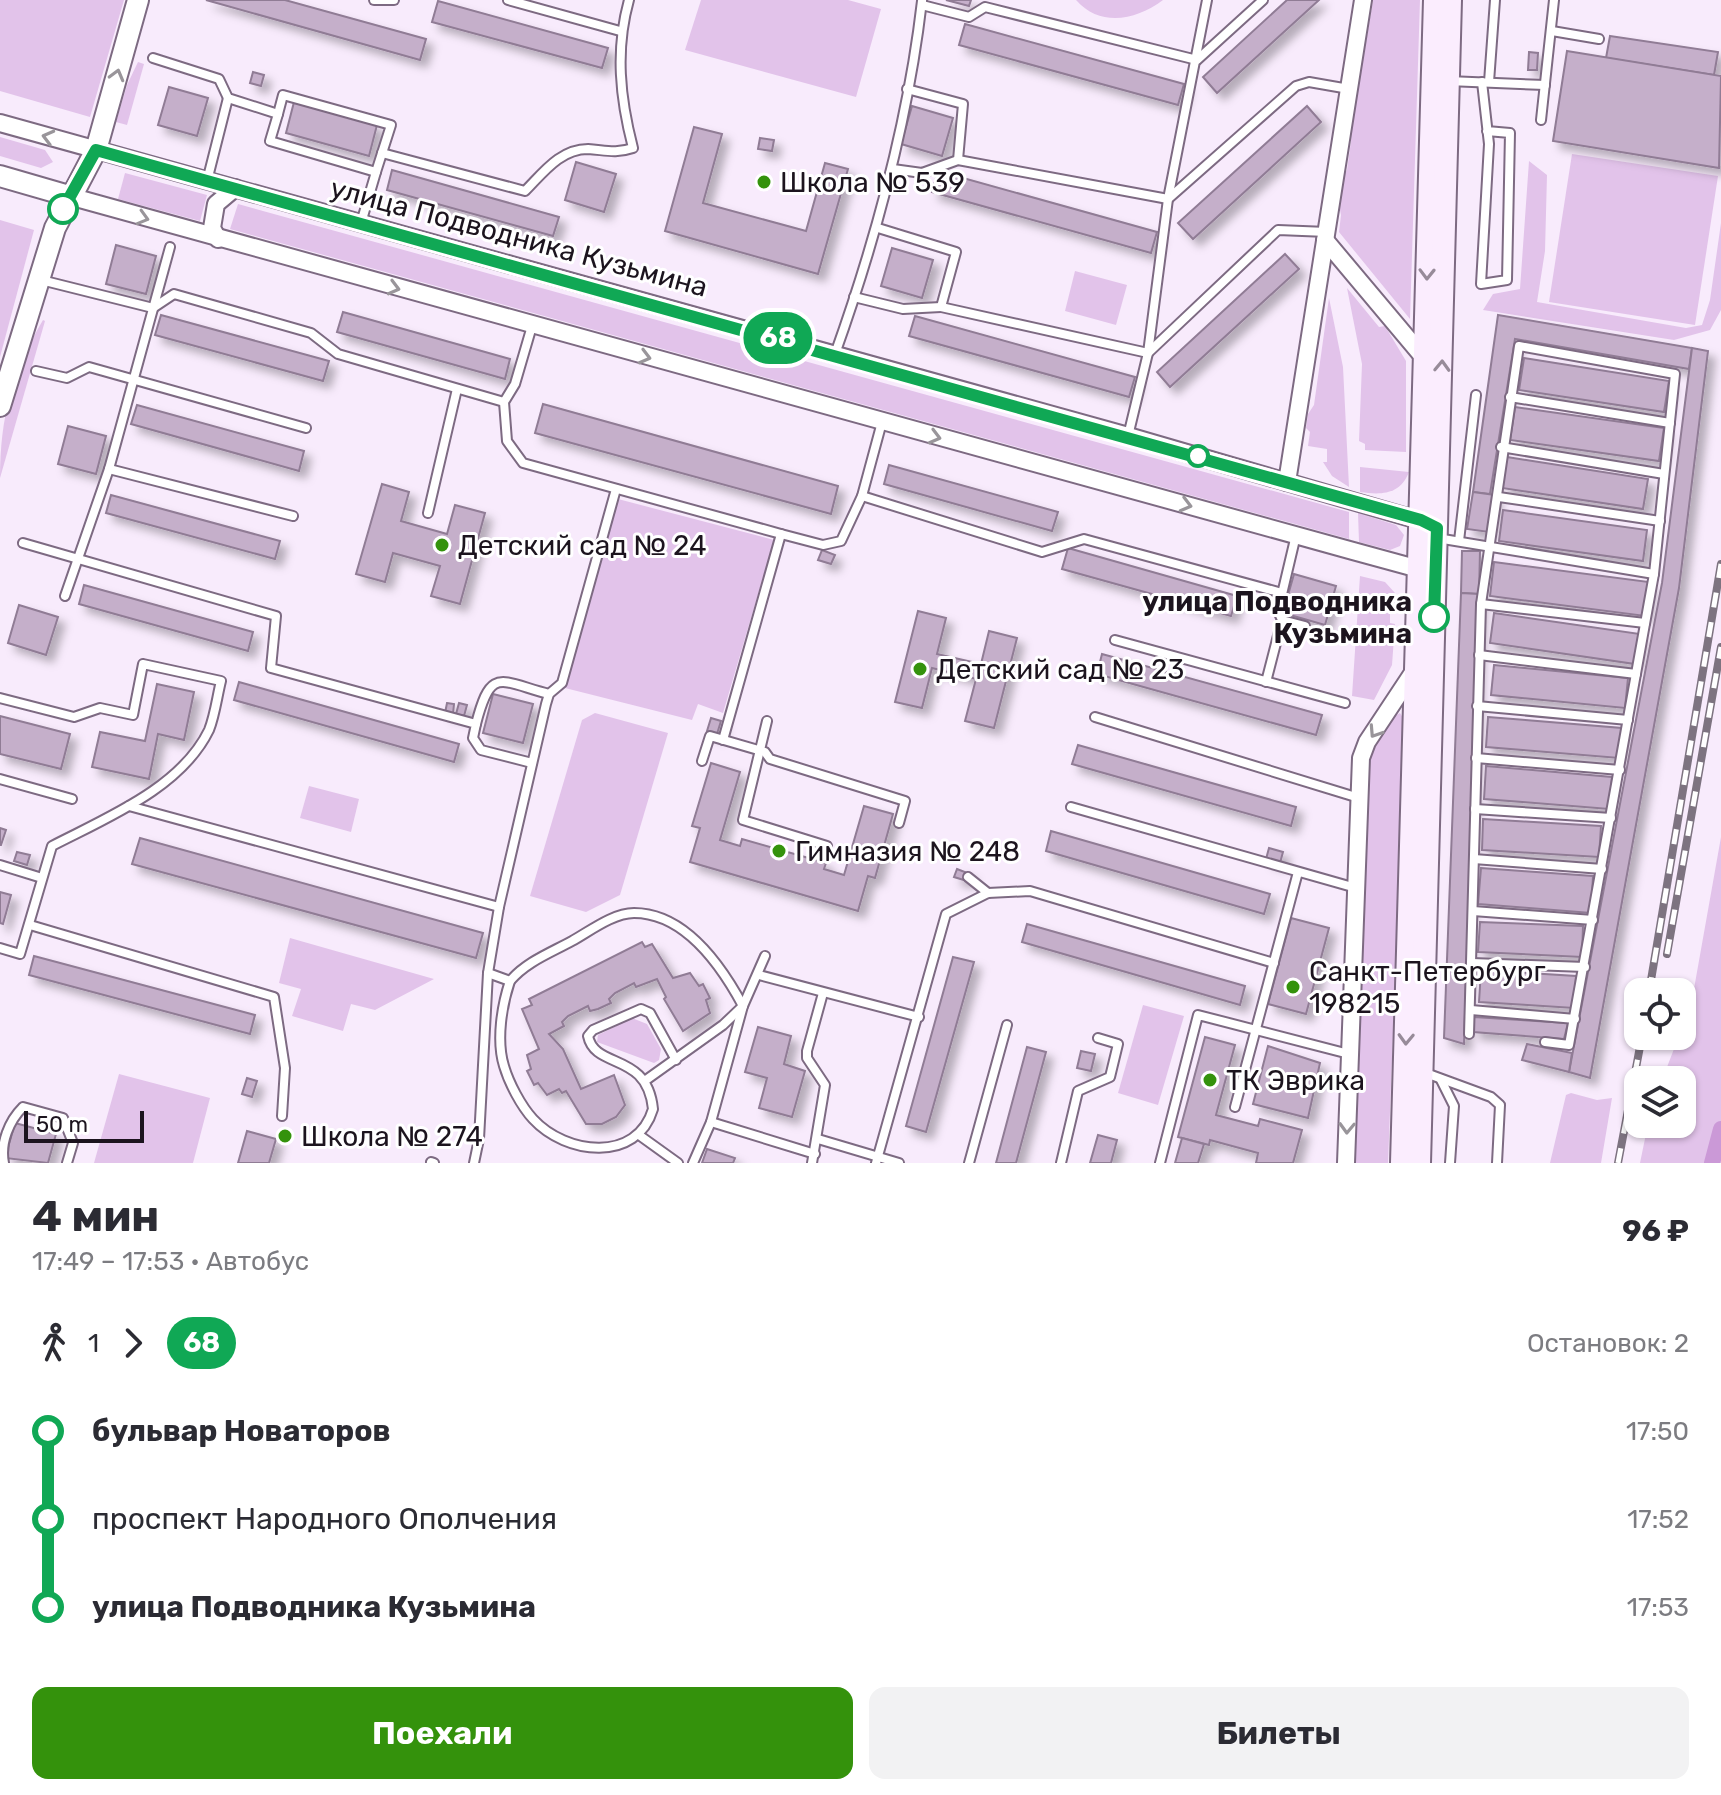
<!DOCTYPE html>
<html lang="ru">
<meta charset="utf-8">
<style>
:root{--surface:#fff;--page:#f2f2f3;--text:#2b2b33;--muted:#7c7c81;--accent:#34920c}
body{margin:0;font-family:Rubik,sans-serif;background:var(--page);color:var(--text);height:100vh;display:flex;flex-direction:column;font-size:30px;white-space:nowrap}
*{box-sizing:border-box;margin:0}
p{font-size:26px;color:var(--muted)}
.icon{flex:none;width:44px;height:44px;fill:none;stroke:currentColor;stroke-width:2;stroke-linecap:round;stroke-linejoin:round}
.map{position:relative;height:1163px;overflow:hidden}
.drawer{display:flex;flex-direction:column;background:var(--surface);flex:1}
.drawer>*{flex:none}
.badge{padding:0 16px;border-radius:26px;font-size:28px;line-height:52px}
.tools{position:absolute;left:1624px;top:978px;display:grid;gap:16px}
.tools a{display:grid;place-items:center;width:72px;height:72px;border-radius:16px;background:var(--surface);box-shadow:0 2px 6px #0004;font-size:40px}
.scale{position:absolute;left:24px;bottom:20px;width:120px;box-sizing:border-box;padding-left:8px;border:4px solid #1c141e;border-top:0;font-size:22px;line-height:28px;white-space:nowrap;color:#1c141e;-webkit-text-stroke:6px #fff;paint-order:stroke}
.map>.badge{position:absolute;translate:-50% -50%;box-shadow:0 0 0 4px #fff}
.legs{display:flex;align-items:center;gap:12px;height:88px;padding:0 32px;font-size:26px}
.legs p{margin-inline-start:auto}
.overview{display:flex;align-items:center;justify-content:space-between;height:136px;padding:0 32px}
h1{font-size:44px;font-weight:700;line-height:60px}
.action{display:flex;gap:16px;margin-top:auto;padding:16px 32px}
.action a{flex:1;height:92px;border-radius:16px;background:var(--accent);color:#fff;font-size:32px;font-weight:700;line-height:92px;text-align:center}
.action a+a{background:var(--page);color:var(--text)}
ul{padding:0 32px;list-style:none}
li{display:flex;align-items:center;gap:28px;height:88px;font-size:30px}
li i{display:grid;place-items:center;width:12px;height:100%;margin:0 10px;background:currentColor}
li i::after{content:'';width:20px;height:20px;margin:-10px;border:6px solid;border-radius:50%;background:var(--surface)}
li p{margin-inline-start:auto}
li:first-child i{background:linear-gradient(#0000 50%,currentColor 0)}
li:last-child i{background:linear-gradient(currentColor 50%,#0000 0)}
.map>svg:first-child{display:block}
.green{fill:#e2c3ea}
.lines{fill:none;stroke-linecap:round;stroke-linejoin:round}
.canal{stroke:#cb99d7;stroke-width:16}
.building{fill:#c5afca;stroke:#907c95;stroke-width:2;filter:url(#shadow)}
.service-casing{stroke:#7d6a82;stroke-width:12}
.minor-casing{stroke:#7d6a82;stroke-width:20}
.tertiary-casing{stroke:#7d6a82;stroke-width:24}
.secondary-casing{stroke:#7d6a82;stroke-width:26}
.service{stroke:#fff;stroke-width:8}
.minor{stroke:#fff;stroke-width:16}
.tertiary{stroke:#fff;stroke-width:20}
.secondary{stroke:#fbedfe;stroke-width:22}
.rail-casing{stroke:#7d7380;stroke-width:8}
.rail{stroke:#fff;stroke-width:5;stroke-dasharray:15;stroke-linecap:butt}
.oneway{stroke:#99959a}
.oneway2{stroke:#978b99}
.line-1-casing{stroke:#fff;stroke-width:18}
.line-1{stroke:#10a855;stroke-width:12}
.poi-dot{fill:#34920c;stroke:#fff;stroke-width:3}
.stop-1-dot{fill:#fff;stroke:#10a855;stroke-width:4}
.labels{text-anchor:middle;stroke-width:6;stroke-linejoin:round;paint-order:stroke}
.poi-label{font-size:28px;fill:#1c141e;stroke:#fff;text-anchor:start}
.street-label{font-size:28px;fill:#1c141e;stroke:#fff}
.stop-label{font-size:28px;font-weight:bold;fill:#1c141e;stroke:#fff;text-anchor:end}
</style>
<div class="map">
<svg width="1721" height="1163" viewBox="0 0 1721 1163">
<defs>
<filter id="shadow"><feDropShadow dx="7" dy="7" stdDeviation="4" flood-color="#0004"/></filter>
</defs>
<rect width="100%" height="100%" fill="#f8ebfc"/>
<g class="green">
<polygon points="0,0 124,0 90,117 0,91"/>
<polygon points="701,0 848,0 881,9 856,97 685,50"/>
<path d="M1076 0H1163C1136 20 1101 28 1076 0Z"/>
<polygon points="1373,0 1420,0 1410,319 1339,232 1341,215 1335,186 1347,170 1351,141 1343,134 1352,97 1357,95"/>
<polygon points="138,62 144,64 127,125 116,122 127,85"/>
<polygon points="0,137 45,150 53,162 41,168 0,156"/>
<polygon points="1572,154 1718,176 1695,325 1549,302"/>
<polygon points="1529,161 1547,175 1545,251 1537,302 1686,328 1702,325 1710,300 1721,223 1721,310 1710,330 1674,340 1483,310 1493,294 1520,289"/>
<polygon points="125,173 207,195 200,221 118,199"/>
<polygon points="238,204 1349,512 1349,539 230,229"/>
<polygon points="0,220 34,230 0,357"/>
<polygon points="1075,271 1127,285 1116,325 1065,311"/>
<polygon points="1347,288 1379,327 1385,326 1406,361 1406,452 1365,450 1365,444 1359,441 1362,364"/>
<polygon points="1329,298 1343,367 1349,487 1332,476 1323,462 1327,462 1327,449 1308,446 1310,432 1306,428 1308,414 1314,405"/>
<path d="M43 320 45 321 0 478C0 417 12 373 43 320Z"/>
<path d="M1360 467 1409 472C1400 495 1381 495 1360 492Z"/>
<polygon points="618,499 774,540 723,713 698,704 692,720 565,688"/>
<polygon points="1358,513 1396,525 1404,535 1400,546 1390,550 1359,542"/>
<polygon points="1360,576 1385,582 1395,593 1396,608 1390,608 1390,623 1395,624 1392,665 1374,700 1352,696"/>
<polygon points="595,713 668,733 620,895 586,912 530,896 582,720"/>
<path d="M1400 713 1405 721 1388 1163H1354L1367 772C1370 752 1380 723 1400 713Z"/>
<polygon points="309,786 359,799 351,832 300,818"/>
<polygon points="1721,837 1721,1163 1640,1163 1648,1124 1682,1124 1682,1080 1662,1080 1679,1036 1682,1036 1692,1000"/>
<polygon points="290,938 434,979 375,1010 351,1004 343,1031 292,1016 301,989 279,983"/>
<polygon points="1143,1005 1184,1016 1158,1105 1118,1093"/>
<polygon points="632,1018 647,1024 661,1049 659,1060 654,1063 597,1042 598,1035"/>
<polygon points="119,1074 210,1098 193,1163 94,1163"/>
<polygon points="1571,1093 1597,1100 1612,1098 1601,1163 1550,1163 1566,1095"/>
</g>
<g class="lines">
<polyline class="canal" points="1712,1163 1721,1129"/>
</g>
<g class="building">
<polygon points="206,0 285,0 426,39 420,60"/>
<polygon points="946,0 971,0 969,6"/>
<polygon points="1287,0 1319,0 1217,93 1203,77"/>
<polygon points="438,1 608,48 602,68 432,22"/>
<polygon points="965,24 1184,84 1178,105 959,45"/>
<polygon points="1610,36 1718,52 1714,75 1606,58"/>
<polygon points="1567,51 1721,76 1719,168 1553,141"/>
<polygon points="1529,52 1538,53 1537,70 1528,70"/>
<polygon points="253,72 264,75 261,86 250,83"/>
<polygon points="169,87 208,98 197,136 158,125"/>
<polygon points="294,102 377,125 369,156 286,133"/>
<polygon points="912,106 953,118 942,156 901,144"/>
<polygon points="1307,106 1321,122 1193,239 1178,223"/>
<polygon points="694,127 722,134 703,203 806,231 825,163 848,169 818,274 665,231"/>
<polygon points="760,138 774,140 772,151 758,149"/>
<polygon points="576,162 616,174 604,212 565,200"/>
<polygon points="392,170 559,217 553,236 387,190"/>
<polygon points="938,171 1157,232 1151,253 932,192"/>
<polygon points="116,245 156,256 146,294 106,284"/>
<polygon points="892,248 933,260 922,298 881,286"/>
<polygon points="1285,254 1299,269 1170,387 1157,372"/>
<polygon points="343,312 510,359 505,379 337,332"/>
<polygon points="161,315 329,361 323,381 155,335"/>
<polygon points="1498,315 1692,348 1689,369 1515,339 1490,494 1473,492"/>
<polygon points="915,316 1135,377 1129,397 909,336"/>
<polygon points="1692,348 1708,351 1679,588 1590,1078 1569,1072 1662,583"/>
<polygon points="1524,358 1669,381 1664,412 1519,390"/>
<polygon points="543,404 838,486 831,514 535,433"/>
<polygon points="137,405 304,451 299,471 131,424"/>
<polygon points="1515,407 1664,428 1659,461 1510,440"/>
<polygon points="68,426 106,436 96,474 58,464"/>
<polygon points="1507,457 1648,479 1643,509 1502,488"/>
<polygon points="889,465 1058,512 1052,531 884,484"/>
<polygon points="382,484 409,492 401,521 447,534 455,505 485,513 460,604 431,596 440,566 393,553 385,582 356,574"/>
<polygon points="1473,492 1495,495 1489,532 1467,529"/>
<polygon points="111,495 280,541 275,559 106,513"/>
<polygon points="1503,510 1647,530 1643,561 1499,541"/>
<polygon points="1068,548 1237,596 1231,616 1062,569"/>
<polygon points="822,550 835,555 831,564 818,560"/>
<polygon points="1462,551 1480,551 1479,594 1461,593"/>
<polygon points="1494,562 1649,582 1645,616 1490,596"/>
<polygon points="1294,574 1336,586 1325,625 1283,613"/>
<polygon points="84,585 253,632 248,651 79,604"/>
<polygon points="1461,593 1479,594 1464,1044 1444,1038"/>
<polygon points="19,605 58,617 46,655 8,643"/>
<polygon points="918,611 946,618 937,654 981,664 989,631 1017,638 994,728 965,721 976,679 932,668 922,708 895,702"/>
<polygon points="1494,613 1640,634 1635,664 1490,643"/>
<polygon points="1102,654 1322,715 1316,735 1097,674"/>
<polygon points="1494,665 1628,678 1625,708 1491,695"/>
<polygon points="239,682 459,744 454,762 234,700"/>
<polygon points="157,684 194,692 184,740 158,734 149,779 92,767 100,732 145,741"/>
<polygon points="493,694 533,704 523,743 483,733"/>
<polygon points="447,703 454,704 453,714 445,713"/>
<polygon points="459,703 467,705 464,716 456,714"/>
<polygon points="0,716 70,734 61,769 0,754"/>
<polygon points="1488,717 1622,728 1619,758 1486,747"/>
<polygon points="711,718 721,721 717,734 707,731"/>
<polygon points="1078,745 1296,807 1291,826 1072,764"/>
<polygon points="711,763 740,772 720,840 740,846 742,839 826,863 824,869 844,875 864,806 893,814 875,878 868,876 858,911 690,862 700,828 692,826"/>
<polygon points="1486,766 1612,777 1609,809 1484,799"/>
<polygon points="1483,819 1601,826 1599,857 1482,850"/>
<polygon points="0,828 6,830 1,845 0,845"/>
<polygon points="1051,831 1270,894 1264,914 1046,851"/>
<polygon points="140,838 483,933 476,958 132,864"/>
<polygon points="1269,848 1283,852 1280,863 1266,859"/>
<polygon points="17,852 30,855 27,865 14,861"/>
<polygon points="1481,868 1593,876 1591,913 1478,904"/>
<polygon points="957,869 970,874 967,881 954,877"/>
<polygon points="0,892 11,895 3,924 0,923"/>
<polygon points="1291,918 1329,928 1306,1014 1268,1004"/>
<polygon points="1480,922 1583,926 1582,957 1478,952"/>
<polygon points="1027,924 1245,986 1240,1005 1022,942"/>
<polygon points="642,942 645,947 652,944 673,978 690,973 699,986 703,984 710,998 706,1000 710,1013 683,1031 664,999 666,997 657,979 636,987 634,983 615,993 609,999 611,1003 598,1009 590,1011 588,1006 568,1016 562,1022 564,1026 549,1034 563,1049 581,1089 614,1075 625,1105 616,1117 602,1124 586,1124 566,1091 562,1093 559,1089 547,1095 538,1083 534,1085 527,1071 531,1069 527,1055 539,1049 522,1009 532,1005 529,999"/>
<polygon points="34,956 255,1015 250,1034 29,975"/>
<polygon points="953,957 974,962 926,1132 906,1126"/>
<polygon points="1481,970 1576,976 1574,1008 1479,1002"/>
<polygon points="1474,1017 1568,1023 1564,1039 1473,1032"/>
<polygon points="758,1027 791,1036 784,1064 805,1071 792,1117 759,1108 767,1078 745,1072"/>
<polygon points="1205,1037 1235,1045 1216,1115 1258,1126 1260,1119 1302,1130 1293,1163 1256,1163 1258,1153 1210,1140 1209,1145 1178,1137"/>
<polygon points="1527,1044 1572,1053 1569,1072 1522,1060"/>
<polygon points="1268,1046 1320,1063 1308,1118 1253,1104"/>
<polygon points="1027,1047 1046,1052 1016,1163 996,1163"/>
<polygon points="1081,1051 1095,1054 1091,1071 1077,1068"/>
<polygon points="247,1078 257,1081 252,1097 242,1094"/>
<polygon points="15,1123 56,1134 48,1163 5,1158"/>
<polygon points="247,1131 276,1139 269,1163 238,1163"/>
<polygon points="1098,1135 1117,1140 1111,1163 1090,1163"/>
<polygon points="1182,1138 1204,1144 1198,1163 1175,1163"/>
<polygon points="707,1149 735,1158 733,1163 702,1163"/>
</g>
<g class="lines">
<g class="service-casing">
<g id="service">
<polyline points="374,0 394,0"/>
<polyline points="508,0 620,31"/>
<polyline points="922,5 969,17 985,7 1197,60 1263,0"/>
<polyline points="1552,31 1599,39"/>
<polyline points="153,58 219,79 228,98 278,114 270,141 376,172 361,223"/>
<polyline points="1448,81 1545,85"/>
<polyline points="1482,82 1489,144 1481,284 1507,280 1510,133 1487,131"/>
<polyline points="1489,82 1495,0"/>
<polyline points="907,89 963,104 958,160"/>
<polyline points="278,114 283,95 391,125 376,172"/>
<polyline points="1541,120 1554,0"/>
<path d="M382 153 525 191C543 173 560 149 588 149 605 150 615 154 633 148 620 98 615 50 629 0"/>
<polyline points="893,169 922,173 958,160 1168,199 1296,86 1309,82 1349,89"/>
<polyline points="207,181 228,98"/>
<polyline points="878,228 956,252 941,307 1148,353 1278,230 1327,232"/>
<polyline points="41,280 153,308 174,294 311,333 338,354 504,402"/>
<polyline points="854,297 903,309 941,307"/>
<polyline points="532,326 515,384 504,402 507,441 523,463 781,534 823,545 841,541 862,496 882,422"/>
<path d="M835 354C876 239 908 122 922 1"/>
<polyline points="36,371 67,378 89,367 306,428"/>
<polyline points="1510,397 1670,423"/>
<polyline points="1128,436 1148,353 1168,199 1207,0"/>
<polyline points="1501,447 1664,474"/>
<polyline points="109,469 293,516"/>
<polyline points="862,496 1042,552 1084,539 1282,593"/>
<polyline points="1499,497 1660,521"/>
<polyline points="428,513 457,389"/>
<polyline points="1437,538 1654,574"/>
<polyline points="1459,541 1476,395"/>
<polyline points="23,543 276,616 271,668 476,724 473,738 481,750 532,763"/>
<polyline points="65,596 109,469 170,247"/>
<polyline points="1481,604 1645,623"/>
<polyline points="1282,620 1305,626"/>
<polyline points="1115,640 1345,703"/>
<polyline points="1479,655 1636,674"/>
<polyline points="1266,682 1282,620 1278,611 1296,535"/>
<path d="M0 698 74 717 100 708 133 715 143 664 221 681C217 697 215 715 209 730 181 788 106 818 52 846L20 954 0 948"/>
<polyline points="1477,706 1628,720"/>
<polyline points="1095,717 1359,798"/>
<polyline points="767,721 743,820 827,846"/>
<path d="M476 724C491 666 499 681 549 694"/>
<polyline points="723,740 781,534"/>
<polyline points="1476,758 1620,770"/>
<polyline points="702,761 710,736 765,752 770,759 905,801 899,823"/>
<polyline points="0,779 72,799"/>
<polyline points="129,806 499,907"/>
<polyline points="1071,807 1356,888"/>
<polyline points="1475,809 1611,818"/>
<polyline points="1474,859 1602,869"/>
<polyline points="0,865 42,878"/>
<polyline points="968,877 988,893"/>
<polyline points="1473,911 1593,920"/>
<polyline points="30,925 274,997 285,1068 282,1116"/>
<polyline points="1472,963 1585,967"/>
<path d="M488 973 510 981C526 962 550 953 572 941 590 931 613 913 634 913 685 913 722 967 743 1006L723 1025 646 1080"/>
<polyline points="759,975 919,1017"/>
<path d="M510 981C502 1005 496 1040 504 1066 509 1083 521 1106 533 1119 566 1155 637 1163 653 1109 647 1051 595 1070 588 1036L593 1030 641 1009 650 1013 676 1060"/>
<polyline points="1471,1010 1575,1019"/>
<polyline points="1469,1034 1481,604 1519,346 1675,374 1654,574 1569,1045 1545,1042"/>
<polyline points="1423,1072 1491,1097 1500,1105 1497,1163"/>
<polyline points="1441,1080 1454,1106 1450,1163"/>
<polyline points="1235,1107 1298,872"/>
<polyline points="711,1122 815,1154"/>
<polyline points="639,1135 678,1163"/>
<polyline points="818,1139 899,1163"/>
<polyline points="431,1162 434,1163"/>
<path d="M4 1163C0 1143 9 1121 23 1107L63 1118 73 1143 67 1163"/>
<polyline points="474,1163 479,1139 488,973 499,907 546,704 549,694 562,683 616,489"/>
<polyline points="693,1163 711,1122 743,1006 765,956"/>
<polyline points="812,1163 825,1085 807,1058 807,1051 823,993"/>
<polyline points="876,1163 946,914 988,893 1030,891 1274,963"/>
<polyline points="969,1163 1007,1025"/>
<polyline points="1061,1163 1078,1091 1110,1077 1118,1044 1098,1038"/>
<polyline points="1160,1163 1198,1015 1349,1054"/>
</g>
</g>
<g class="minor-casing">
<g id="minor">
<polyline points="0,123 1128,436 1428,523"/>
<polyline points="69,196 1353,551 1419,569 1426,567"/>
<polyline points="218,239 212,228 216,204 235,188"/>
<polyline points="1325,240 1425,359"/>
<polyline points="1287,482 1363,0"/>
<polyline points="1346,1163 1361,758 1367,742 1416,668"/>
</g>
</g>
<g class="tertiary-casing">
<g id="tertiary">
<polyline points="0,176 69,196"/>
<polyline points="0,406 55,228 96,150 138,0"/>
</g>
</g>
<g class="secondary-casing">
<g id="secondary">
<polyline points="1402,1163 1435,0"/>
<polyline points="1419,1163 1450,0"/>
</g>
</g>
<use href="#service" class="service"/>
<use href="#minor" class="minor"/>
<use href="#tertiary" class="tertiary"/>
<use href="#secondary" class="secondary"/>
<g class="rail-casing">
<g id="rail">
<polyline points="1667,954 1721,647"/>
<polyline points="1649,992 1721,564"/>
<polyline points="1618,1163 1642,1036"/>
</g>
</g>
<use href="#rail" class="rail"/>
</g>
<defs><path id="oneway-chevron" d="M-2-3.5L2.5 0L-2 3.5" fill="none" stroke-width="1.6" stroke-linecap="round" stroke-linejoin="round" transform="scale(2)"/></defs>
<g class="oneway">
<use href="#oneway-chevron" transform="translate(117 75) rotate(-75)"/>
<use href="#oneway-chevron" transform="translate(48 137) rotate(-165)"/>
<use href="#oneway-chevron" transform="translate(143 218) rotate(16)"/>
<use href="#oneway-chevron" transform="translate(394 288) rotate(15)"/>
<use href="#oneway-chevron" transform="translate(645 357) rotate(15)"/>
<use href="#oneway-chevron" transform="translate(935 437) rotate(15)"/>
<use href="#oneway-chevron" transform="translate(1186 505) rotate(15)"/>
<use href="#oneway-chevron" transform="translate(1375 732) rotate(123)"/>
<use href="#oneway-chevron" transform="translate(1347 1128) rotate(92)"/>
</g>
<g class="oneway2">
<use href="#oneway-chevron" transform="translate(1427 274) rotate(91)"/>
<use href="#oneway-chevron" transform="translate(1442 366) rotate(-88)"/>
<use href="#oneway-chevron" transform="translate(1406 1039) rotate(92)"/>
</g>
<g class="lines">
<g class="line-1-casing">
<polyline id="line-1" points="63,209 96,150 1421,520 1437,528 1434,617"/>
</g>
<use href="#line-1" class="line-1"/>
</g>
<g class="poi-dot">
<circle cx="764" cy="182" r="8"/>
<circle cx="442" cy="545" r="8"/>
<circle cx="920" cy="669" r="8"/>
<circle cx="779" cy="851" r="8"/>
<circle cx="1293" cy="987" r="8"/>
<circle cx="1210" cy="1080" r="8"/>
<circle cx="285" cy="1136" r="8"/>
</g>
<g class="stop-1-dot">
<circle cx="63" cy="209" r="14"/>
<circle cx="1198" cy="456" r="10"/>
<circle cx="1434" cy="617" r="14"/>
</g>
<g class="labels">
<g class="poi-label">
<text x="780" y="192">Школа № 539</text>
<text x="458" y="555">Детский сад № 24</text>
<text x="936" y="679">Детский сад № 23</text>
<text x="795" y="861">Гимназия № 248</text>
<text x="1309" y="981">Санкт-Петербург<tspan x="1309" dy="32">198215</tspan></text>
<text x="1226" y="1090">ТК Эврика</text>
<text x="301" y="1146">Школа № 274</text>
</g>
<g class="street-label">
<text transform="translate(519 237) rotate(15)" y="10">улица Подводника Кузьмина</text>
</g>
<g class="stop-label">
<text x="1412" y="611">улица Подводника<tspan x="1412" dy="32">Кузьмина</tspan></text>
</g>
</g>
</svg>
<div class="tools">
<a><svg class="icon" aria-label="locate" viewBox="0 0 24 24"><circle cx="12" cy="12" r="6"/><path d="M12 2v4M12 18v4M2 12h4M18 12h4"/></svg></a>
<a><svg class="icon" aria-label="layers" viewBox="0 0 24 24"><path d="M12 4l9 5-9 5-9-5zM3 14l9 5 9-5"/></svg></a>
</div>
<div class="scale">50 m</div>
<b class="badge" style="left:778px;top:338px;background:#10a855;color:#fff">68</b>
</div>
<section class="drawer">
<div class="overview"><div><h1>4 мин</h1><p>17:49 – 17:53 · Автобус</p></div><b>96 ₽</b></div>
<div class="legs"><svg class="icon" aria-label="walk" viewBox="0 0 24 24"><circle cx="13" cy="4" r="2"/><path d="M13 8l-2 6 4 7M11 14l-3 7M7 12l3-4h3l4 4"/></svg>1<svg class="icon" aria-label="forward" viewBox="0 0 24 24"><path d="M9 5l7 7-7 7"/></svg><b class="badge" style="background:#10a855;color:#fff">68</b><p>Остановок: 2</p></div>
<ul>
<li><i style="color:#10a855"></i><b>бульвар Новаторов</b><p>17:50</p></li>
<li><i style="color:#10a855"></i><span>проспект Народного Ополчения</span><p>17:52</p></li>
<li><i style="color:#10a855"></i><b>улица Подводника Кузьмина</b><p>17:53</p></li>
</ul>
<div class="action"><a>Поехали</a><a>Билеты</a></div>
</section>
